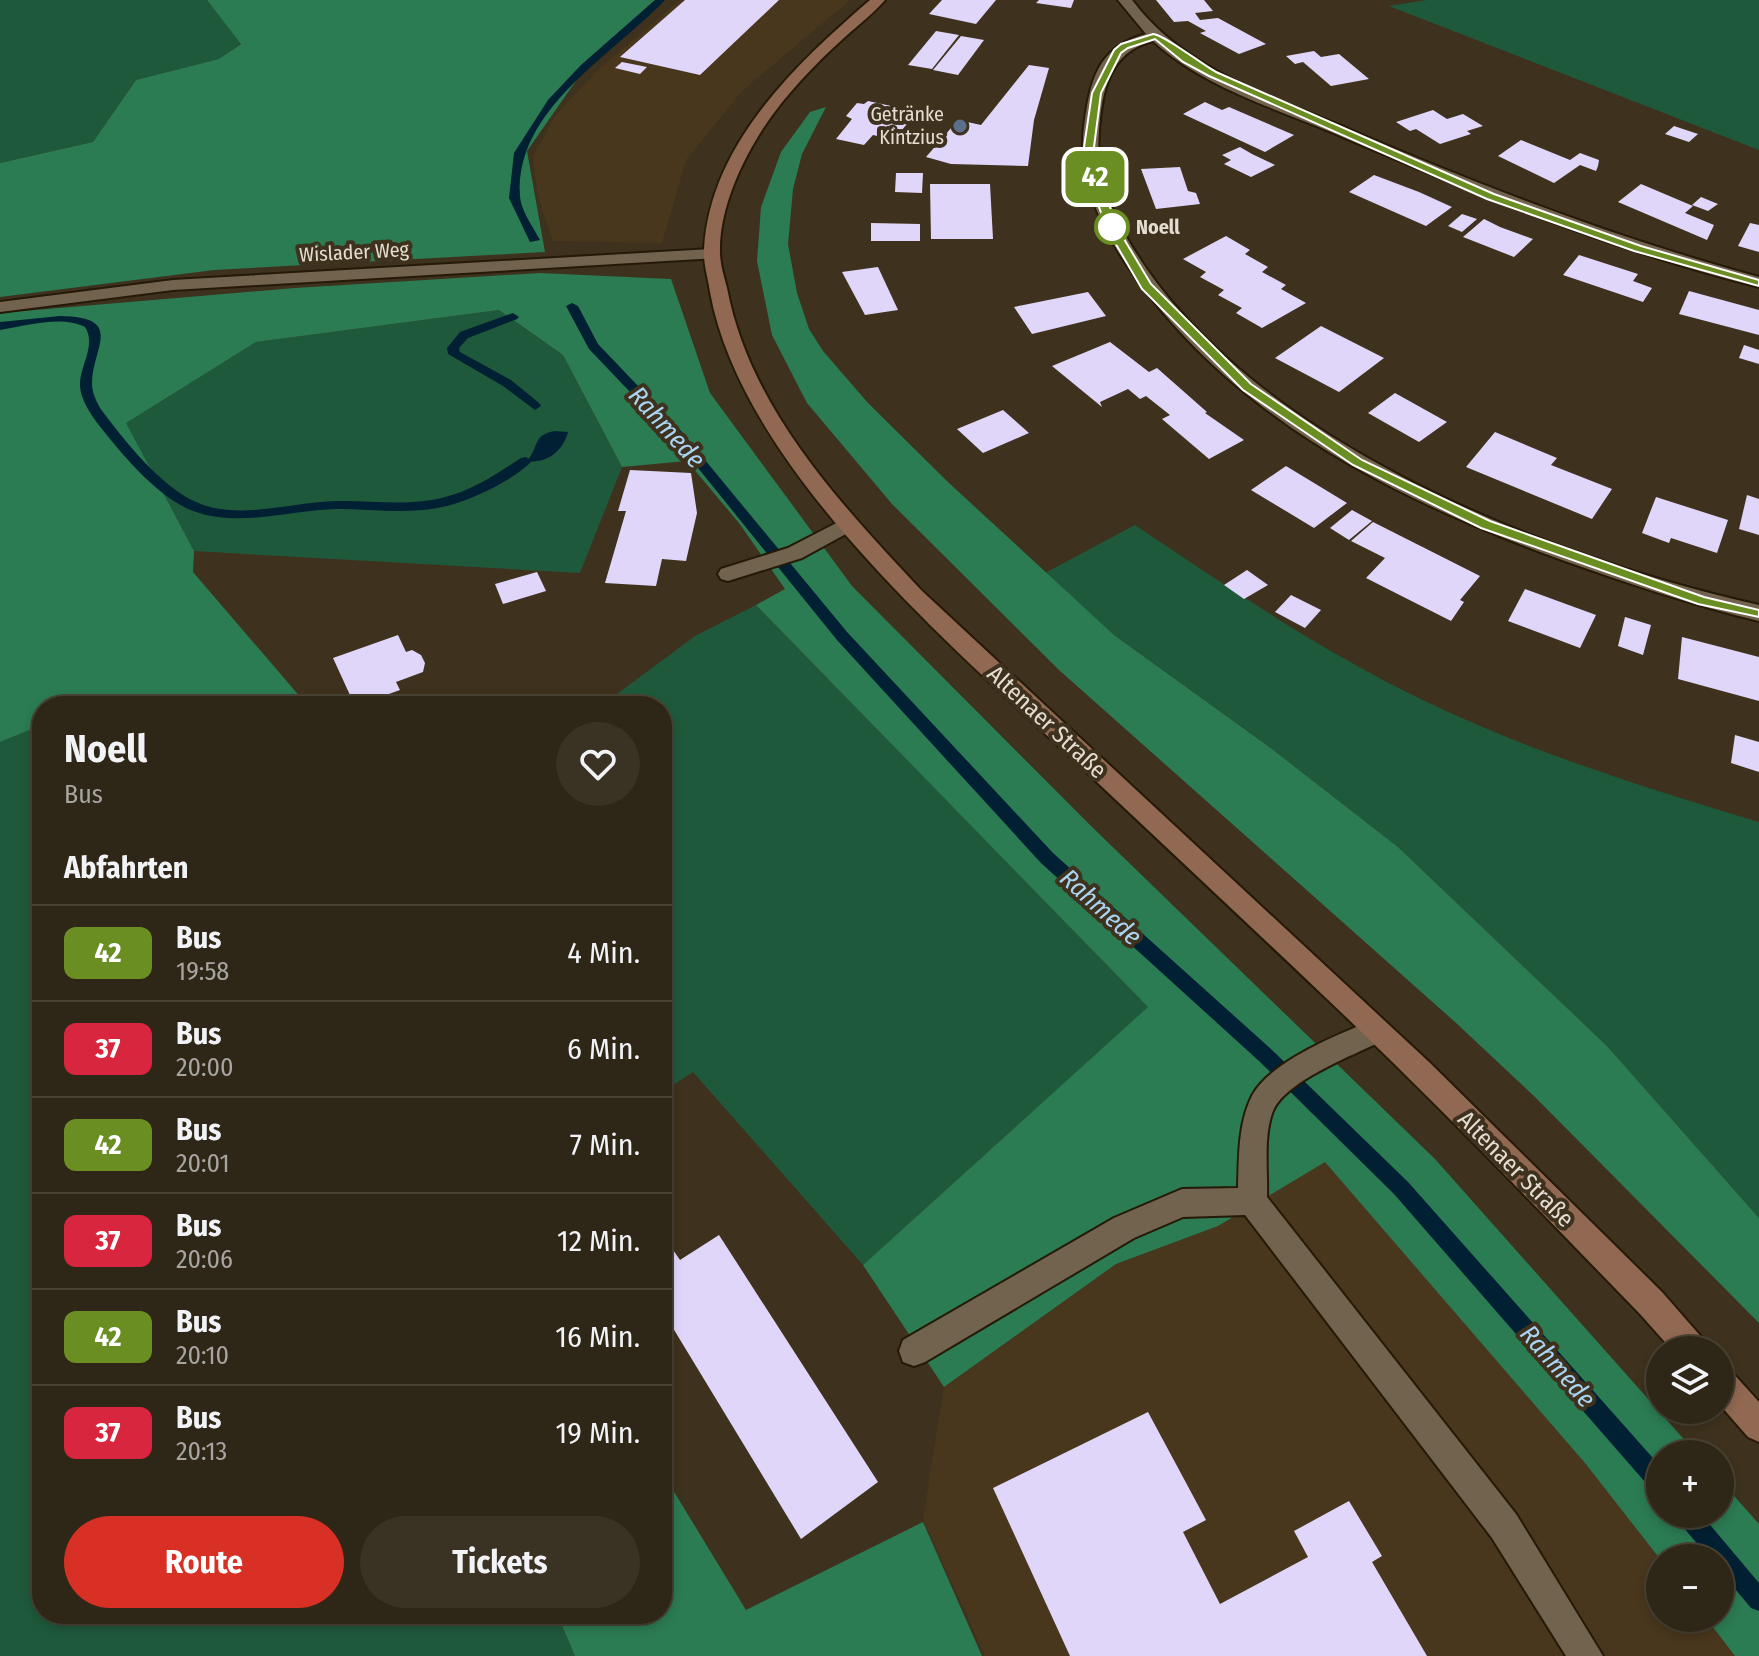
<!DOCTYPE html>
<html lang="de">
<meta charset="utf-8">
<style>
:root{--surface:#2e2616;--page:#3a3223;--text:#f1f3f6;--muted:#a7a5a1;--line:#494335;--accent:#d93025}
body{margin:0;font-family:"Fira Sans Condensed",sans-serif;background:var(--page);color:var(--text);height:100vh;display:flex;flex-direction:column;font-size:30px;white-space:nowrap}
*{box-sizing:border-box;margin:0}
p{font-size:26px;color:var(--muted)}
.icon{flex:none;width:44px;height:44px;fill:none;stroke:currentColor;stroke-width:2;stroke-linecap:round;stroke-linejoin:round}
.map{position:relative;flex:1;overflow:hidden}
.drawer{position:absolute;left:32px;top:696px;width:640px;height:928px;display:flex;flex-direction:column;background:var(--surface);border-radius:32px;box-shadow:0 4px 12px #0003,0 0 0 2px var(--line)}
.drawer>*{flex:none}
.badge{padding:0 16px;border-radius:12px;font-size:28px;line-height:52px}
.controls{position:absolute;left:1646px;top:1336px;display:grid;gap:16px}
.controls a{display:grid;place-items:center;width:88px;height:88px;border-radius:50%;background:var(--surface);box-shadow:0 4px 12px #0003,0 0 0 2px var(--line);font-size:40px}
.map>.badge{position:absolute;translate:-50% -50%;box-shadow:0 0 0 4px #fff}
h2{padding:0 32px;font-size:30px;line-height:72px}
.round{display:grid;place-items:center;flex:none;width:84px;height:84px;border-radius:42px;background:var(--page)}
.overview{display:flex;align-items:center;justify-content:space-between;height:136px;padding:0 32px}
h1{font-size:38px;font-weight:700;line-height:60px}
.primary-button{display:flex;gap:16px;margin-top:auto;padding:16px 32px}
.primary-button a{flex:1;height:92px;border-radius:48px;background:var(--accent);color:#fff;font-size:32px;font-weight:700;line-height:92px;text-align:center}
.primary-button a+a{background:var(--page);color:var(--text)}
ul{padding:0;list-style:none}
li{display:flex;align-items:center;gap:24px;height:96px;padding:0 32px;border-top:2px solid var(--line)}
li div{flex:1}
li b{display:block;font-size:30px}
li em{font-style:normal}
li .badge{min-width:88px;font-weight:700;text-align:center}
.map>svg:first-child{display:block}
.built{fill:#48371d}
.green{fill:#1f593c}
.forest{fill:#2b7b53}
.water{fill:#022033}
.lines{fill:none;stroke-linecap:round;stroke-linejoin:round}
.stream{fill:#022033;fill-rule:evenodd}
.building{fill:#e0d6fa}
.service-casing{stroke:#251907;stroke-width:4}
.minor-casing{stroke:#251907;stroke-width:4}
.secondary-casing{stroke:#251907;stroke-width:4}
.service{fill:#71634e;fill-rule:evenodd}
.minor{fill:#71634e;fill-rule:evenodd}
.secondary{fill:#916852;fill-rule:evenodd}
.line{fill:#6b8e23;stroke:#fff;stroke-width:2}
.service-dot{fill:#5c6f8a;stroke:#3e321e;stroke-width:3}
.stop-dot{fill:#fff;stroke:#6b8e23;stroke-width:4}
.labels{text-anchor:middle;stroke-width:8;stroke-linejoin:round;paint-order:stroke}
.far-poi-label{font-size:20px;fill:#e5ddd1;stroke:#3e321e;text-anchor:end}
.far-stop-label{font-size:20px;font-weight:bold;fill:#e5ddd1;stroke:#3e321e;text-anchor:start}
.far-street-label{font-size:20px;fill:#e5ddd1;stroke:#3e321e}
.street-label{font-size:24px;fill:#e5ddd1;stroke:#3e321e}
.water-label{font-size:26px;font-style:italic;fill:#a9d4f3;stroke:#3e321e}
</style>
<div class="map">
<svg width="1759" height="1656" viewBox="0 0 1759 1656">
<rect width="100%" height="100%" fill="#3e321e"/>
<g class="built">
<polygon points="680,0 850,0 743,90 686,160 662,243 553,241 538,196 533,157 555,116 597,71"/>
<polygon points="1325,1161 1585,1463 1660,1559 1660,1618 1706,1618 1735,1656 985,1656 923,1519 944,1387 1116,1264 1218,1226"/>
</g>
<g class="green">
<polygon points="0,0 207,0 241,43 220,59 136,80 93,142 0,163"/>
<polygon points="1427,0 1759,0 1759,150 1389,6"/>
<polygon points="499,310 563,355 622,467 580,573 194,551 125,423 256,342"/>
<path d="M1135 525C1229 588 1324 653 1427 702 1533 753 1646 788 1759 822V1218L1607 1046 1398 847 1272 749 1114 635 1045 573Z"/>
<polygon points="756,605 1149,1007 863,1265 693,1072 662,1092 662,706 601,706 695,636"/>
<polygon points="42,725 42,1614 557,1614 575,1656 0,1656 0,742"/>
</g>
<g class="forest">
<polygon points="207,0 663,0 580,75 527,151 545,252 214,270 0,297 0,163 93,142 136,80 219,59 241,44"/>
<polygon points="826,107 802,154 793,189 788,244 797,293 809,329 823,351 868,403 949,483 1114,635 1272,749 1398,847 1607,1046 1759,1218 1759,1323 1535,1097 1455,1022 1059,670 892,504 807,403 772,335 757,261 761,207 781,152 810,112"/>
<polygon points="540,273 671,279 710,393 852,586 1090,825 1435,1159 1697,1454 1660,1454 1660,1514 1720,1514 1720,1480 1759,1524 1759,1656 1735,1656 1706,1618 1720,1618 1720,1558 1660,1559 1585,1463 1325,1162 1218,1226 1116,1264 944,1387 863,1265 1148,1007 756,605 785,589 739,523 687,461 622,467 563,355 499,310 256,342 126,423 194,551 193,572 308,706 42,706 42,725 0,742 0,313 295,288"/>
<polygon points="662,1472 746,1610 923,1522 982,1656 575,1656 557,1614 662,1614"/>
</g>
<path class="water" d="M555 431 568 432C563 451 547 464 527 461 540 446 532 435 555 431Z"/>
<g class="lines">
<g class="stream">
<path d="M655 0H665C613 55 515 109 520 195 520 209 533 227 540 240L530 242 509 198 514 153 548 100 581 65Z"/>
<polygon points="572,303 578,306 598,344 681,431 847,632 1053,853 1271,1049 1408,1182 1660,1466 1660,1493 1652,1490 1394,1194 1259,1061 1041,863 837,640 673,437 589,349 566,306"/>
<polygon points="513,313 519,317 517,319 468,338 459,348 460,352 511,380 539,403 541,406 535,410 503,386 448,354 447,348 460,332"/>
<path d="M60 316C126 317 92 348 92 383 92 393 96 400 100 408 123 439 160 486 196 502 237 521 292 502 336 501 372 500 409 507 445 497 473 490 498 473 521 458L526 457 532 461C514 480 473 499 447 506 410 515 374 509 337 509 288 510 233 530 186 508 152 491 121 453 98 424 90 413 81 400 80 386 79 366 97 346 85 327 61 315 26 326 0 330V322Z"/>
<polygon points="1676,1514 1701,1514 1759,1583 1759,1611 1751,1608 1720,1571 1720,1558 1709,1558 1679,1522"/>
</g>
</g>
<g class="building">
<polygon points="685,0 779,0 700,75 620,57"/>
<polygon points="942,0 996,0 976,24 929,14"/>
<polygon points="1039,0 1074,0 1071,8 1036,3"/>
<polygon points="1156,0 1204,0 1213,11 1195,13 1200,20 1218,18 1266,44 1239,54 1200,33 1206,31 1188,21 1174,22"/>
<polygon points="936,31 959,35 932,69 908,65"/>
<polygon points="961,36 984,40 958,75 933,70"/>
<polygon points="1314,51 1321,57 1339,54 1369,79 1331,86 1303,62 1295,64 1286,56"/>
<polygon points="622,62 647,67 640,74 615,68"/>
<polygon points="1029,65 1049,68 1034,120 1028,166 951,164 926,157 958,120 981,125"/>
<polygon points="868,101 910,110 904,117 911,119 894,140 873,135 864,145 836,139 852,119 846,116 857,103 864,104"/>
<polygon points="1205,102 1222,110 1229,107 1294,135 1265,152 1183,114"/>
<polygon points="1433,110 1447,119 1463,114 1483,126 1467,131 1471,134 1440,144 1416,129 1410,131 1396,122"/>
<polygon points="1674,126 1698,134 1689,142 1665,134"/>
<polygon points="1521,140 1570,160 1580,153 1599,160 1598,166 1596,171 1580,165 1554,183 1498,156"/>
<polygon points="1240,147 1252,154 1275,165 1251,177 1224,164 1231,160 1222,155"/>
<polygon points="1180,167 1188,191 1196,193 1200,204 1156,209 1141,169"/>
<polygon points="896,173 923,173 922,193 895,192"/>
<polygon points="1374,175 1419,192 1452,207 1426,226 1349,192"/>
<polygon points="930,184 990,184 993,239 931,239"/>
<polygon points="1641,184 1693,206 1685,213 1714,225 1707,240 1618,202"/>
<polygon points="1701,197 1718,204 1708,211 1692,205"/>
<polygon points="1462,214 1477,219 1462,232 1448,226"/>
<polygon points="1484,219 1500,227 1533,239 1514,257 1463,237"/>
<polygon points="871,223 920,224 920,241 871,241"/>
<polygon points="1750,223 1759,225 1759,252 1738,246"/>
<polygon points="1226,236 1250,250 1245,254 1268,267 1262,272 1286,285 1281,289 1306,303 1262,328 1236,313 1242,308 1218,295 1224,290 1200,277 1206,272 1183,259"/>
<polygon points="1579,255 1638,274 1633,281 1652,288 1643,302 1563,275"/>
<polygon points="878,267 898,310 865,315 842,272"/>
<polygon points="1689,291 1759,310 1759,335 1679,314"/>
<polygon points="1088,292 1106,316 1032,334 1014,307"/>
<polygon points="1321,326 1384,358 1339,392 1275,358"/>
<polygon points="1110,342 1149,372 1157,368 1207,412 1205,413 1244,440 1209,459 1162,419 1170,415 1146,396 1140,399 1128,389 1100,402 1102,407 1052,366"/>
<polygon points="1744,345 1759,350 1759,364 1739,358"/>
<polygon points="1395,393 1447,422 1419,442 1368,413"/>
<polygon points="1003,410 1029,433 983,453 957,429"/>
<polygon points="1495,432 1557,458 1551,465 1612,489 1592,519 1466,467"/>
<polygon points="1286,466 1347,503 1314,528 1251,490"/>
<polygon points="630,470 691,473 697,513 686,561 662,559 656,586 605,583 626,511 618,511"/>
<polygon points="1747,495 1759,499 1759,535 1739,529"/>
<polygon points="1656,497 1728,520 1717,553 1671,538 1669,543 1642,533"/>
<polygon points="1352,510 1372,521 1349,540 1330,528"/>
<polygon points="1373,522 1480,576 1460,600 1464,602 1451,621 1366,578 1385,558 1351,541"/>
<polygon points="1247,570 1268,585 1244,599 1224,585"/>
<polygon points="537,572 546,591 503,604 495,584"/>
<polygon points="1525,589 1596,615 1580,648 1508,621"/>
<polygon points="1291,595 1321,610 1305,628 1275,612"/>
<polygon points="1625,617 1651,625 1643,655 1618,646"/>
<polygon points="398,635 406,652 412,650 421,655 425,663 423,672 396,682 400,690 355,706 333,658"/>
<polygon points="1682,637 1759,657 1759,701 1678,679"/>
<polygon points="1735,735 1759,742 1759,772 1731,763"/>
<polygon points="662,1234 680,1260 719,1235 878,1482 801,1539 662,1310"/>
<polygon points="1148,1412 1206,1520 1183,1532 1220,1604 1308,1557 1294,1531 1349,1501 1382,1556 1372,1562 1427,1656 1070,1656 993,1488"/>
</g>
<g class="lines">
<g class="service-casing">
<g id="service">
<polygon points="848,517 858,524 855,529 802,558 728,581 721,579 718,574 721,569 788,548"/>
<path d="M1377 1019 1386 1023 1390 1031 1386 1039C1357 1054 1286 1080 1273 1111 1263 1136 1268 1170 1267 1197L1516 1514 1603 1656H1566L1492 1538 1245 1215 1183 1217 1134 1238 925 1362 914 1366 903 1362 899 1351 903 1340 1114 1218 1182 1189 1238 1188C1239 1157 1238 1124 1252 1096 1269 1062 1342 1032 1377 1019Z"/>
</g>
</g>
<g class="minor-casing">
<g id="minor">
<path d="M1118 0H1132C1186 72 1274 97 1353 131 1486 188 1619 239 1759 277V287C1611 250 1471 192 1331 132 1271 107 1202 86 1153 41 1109 52 1102 91 1099 131 1094 182 1120 231 1148 271 1275 450 1551 558 1759 605V621C1692 605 1627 583 1562 560 1399 501 1234 419 1132 272 1102 230 1077 180 1084 126 1090 81 1097 47 1146 34Z"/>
<polygon points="711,249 717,250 719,254 717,258 173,290 0,312 0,302 173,280"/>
</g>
</g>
<g class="secondary-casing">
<g id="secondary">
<path d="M870 0H885C873 14 858 25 845 37 815 64 786 94 764 127 741 162 719 210 720 252 720 264 724 276 727 288 750 409 840 503 921 590L1429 1062 1662 1292 1703 1339 1707 1350H1672L1640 1314C1536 1207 1433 1099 1325 997 1244 920 1163 844 1082 768 955 649 742 469 710 292 708 278 703 263 704 249 710 144 796 64 870 0Z"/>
<polygon points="1720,1367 1731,1371 1759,1402 1759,1442 1748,1437 1720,1405"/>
</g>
</g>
<use href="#service" class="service"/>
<use href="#minor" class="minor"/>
<use href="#secondary" class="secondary"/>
</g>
<path class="line" d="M1153 34C1163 34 1203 65 1216 72L1494 194 1641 246 1759 280V286L1634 251 1487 199 1209 76 1183 62 1155 39 1128 48 1121 53 1101 93 1094 147 1102 185 1118 229 1151 284 1251 384 1362 460 1490 521 1704 597 1759 610V617L1698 604 1481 528 1353 465 1243 390 1142 289 1107 229 1091 185 1084 147 1092 93 1114 50 1121 44Z"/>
<circle class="service-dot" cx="960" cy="126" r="8"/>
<circle class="stop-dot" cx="1112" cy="227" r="16"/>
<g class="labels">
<g class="far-poi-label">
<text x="944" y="121">Getränke<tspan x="944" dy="23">Kintzius</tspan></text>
</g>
<g class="far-stop-label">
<text x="1136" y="234">Noell</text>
</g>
<g class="far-street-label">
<text transform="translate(354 252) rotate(-3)" y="7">Wislader Weg</text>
</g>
<g class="street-label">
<text transform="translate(1047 722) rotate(43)" y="8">Altenaer Straße</text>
<text transform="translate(1516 1169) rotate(45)" y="8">Altenaer Straße</text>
</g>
<g class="water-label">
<text transform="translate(667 427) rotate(48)" y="9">Rahmede</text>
<text transform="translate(1101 907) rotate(42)" y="9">Rahmede</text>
<text transform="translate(1558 1366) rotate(49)" y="9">Rahmede</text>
</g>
</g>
</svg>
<div class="controls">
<a><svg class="icon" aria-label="layers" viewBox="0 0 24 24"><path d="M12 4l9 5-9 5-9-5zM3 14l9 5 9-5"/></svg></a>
<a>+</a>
<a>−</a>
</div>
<b class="badge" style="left:1095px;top:177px;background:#6b8e23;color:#fff">42</b>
<section class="drawer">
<div class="overview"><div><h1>Noell</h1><p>Bus</p></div><a class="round"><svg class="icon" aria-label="heart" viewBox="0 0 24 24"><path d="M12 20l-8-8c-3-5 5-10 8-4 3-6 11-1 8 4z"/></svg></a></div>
<h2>Abfahrten</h2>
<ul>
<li><span class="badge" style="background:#6b8e23;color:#fff">42</span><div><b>Bus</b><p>19:58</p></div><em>4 Min.</em></li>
<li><span class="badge" style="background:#d7263d;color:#fff">37</span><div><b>Bus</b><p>20:00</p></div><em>6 Min.</em></li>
<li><span class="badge" style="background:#6b8e23;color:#fff">42</span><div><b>Bus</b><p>20:01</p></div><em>7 Min.</em></li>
<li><span class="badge" style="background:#d7263d;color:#fff">37</span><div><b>Bus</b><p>20:06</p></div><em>12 Min.</em></li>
<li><span class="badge" style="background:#6b8e23;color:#fff">42</span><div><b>Bus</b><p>20:10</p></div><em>16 Min.</em></li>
<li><span class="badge" style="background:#d7263d;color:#fff">37</span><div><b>Bus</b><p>20:13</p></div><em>19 Min.</em></li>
</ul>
<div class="primary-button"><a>Route</a><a>Tickets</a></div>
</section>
</div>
